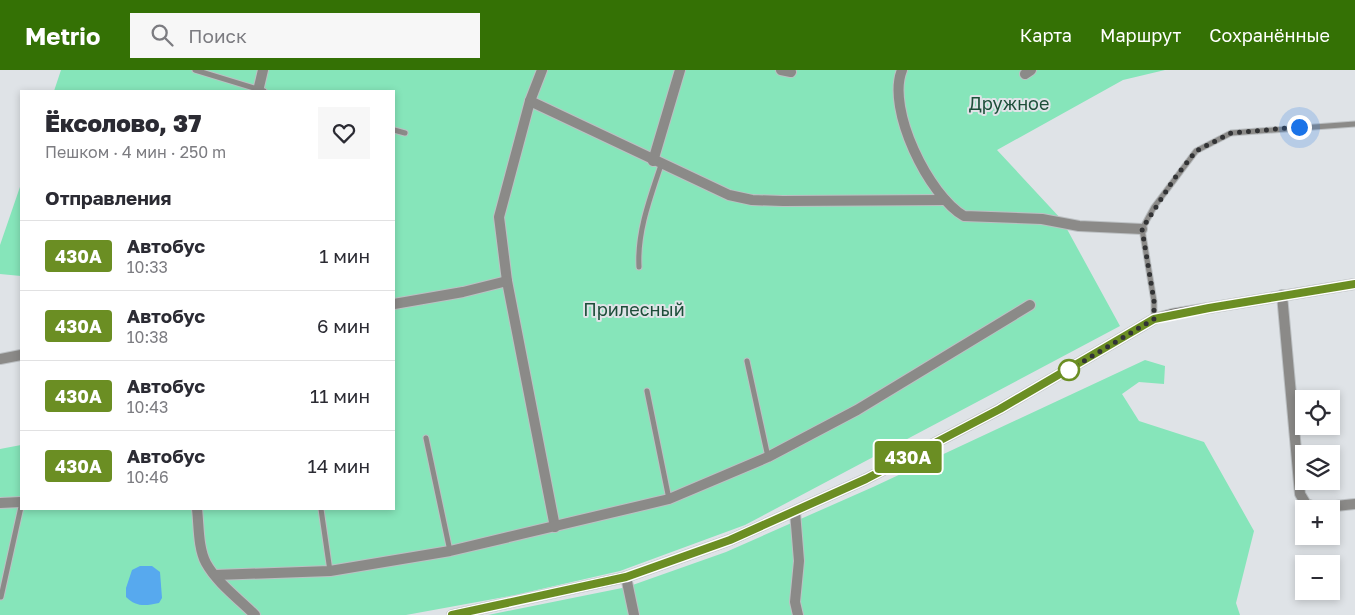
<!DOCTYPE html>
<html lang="ru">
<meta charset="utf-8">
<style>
:root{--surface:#fff;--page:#f7f7f7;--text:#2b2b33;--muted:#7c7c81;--line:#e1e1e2;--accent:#347105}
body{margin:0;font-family:"Golos Text",sans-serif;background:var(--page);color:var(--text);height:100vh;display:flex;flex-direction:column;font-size:19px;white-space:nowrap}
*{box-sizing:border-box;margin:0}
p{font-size:16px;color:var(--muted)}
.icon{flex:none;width:28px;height:28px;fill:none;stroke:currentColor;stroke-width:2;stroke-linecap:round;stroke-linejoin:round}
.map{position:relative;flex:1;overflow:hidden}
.sheet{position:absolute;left:20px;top:20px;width:375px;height:420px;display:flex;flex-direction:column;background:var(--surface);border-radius:0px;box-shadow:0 2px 8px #0003}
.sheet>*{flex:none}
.badge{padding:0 10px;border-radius:4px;font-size:18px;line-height:32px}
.tools{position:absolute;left:1295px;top:320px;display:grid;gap:10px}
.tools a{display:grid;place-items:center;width:45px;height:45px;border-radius:0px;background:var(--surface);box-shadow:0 2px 8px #0003;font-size:25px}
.you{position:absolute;width:25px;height:25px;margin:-12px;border:4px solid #fff;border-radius:50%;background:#1a73e8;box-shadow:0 0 0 8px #1a73e833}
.map>.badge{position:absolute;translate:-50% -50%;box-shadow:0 0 0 2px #fff}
h2{padding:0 25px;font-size:19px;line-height:45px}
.round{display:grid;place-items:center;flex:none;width:52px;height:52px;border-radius:0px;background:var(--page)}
.summary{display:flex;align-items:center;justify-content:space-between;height:85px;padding:0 25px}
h1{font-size:24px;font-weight:800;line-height:38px}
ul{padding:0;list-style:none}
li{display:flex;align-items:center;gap:15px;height:70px;padding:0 25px;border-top:1px solid var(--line)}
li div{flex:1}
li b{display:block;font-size:19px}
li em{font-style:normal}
li .badge{min-width:55px;font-weight:700;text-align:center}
header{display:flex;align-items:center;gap:30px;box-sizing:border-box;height:70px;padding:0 25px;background:var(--accent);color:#fff}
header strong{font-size:24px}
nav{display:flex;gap:28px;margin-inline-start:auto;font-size:18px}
.search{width:350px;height:45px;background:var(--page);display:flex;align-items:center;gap:12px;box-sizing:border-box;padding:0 18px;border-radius:0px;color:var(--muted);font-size:19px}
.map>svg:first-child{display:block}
.green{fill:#86e5ba}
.water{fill:#57a9ee}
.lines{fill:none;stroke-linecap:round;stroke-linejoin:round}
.lane-casing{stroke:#bcc0c3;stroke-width:7}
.street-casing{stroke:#bcc0c3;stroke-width:12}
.secondary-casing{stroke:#bcc0c3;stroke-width:12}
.lane{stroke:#8b8a88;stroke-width:5}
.street{stroke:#8b8a88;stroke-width:10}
.secondary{stroke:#62605d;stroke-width:10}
.line-casing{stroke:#fff;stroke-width:11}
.line{stroke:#6b8e23;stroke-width:8}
.walk{stroke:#323335;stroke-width:5;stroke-dasharray:0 9}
.stop-dot{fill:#fff;stroke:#6b8e23;stroke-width:2.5}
.labels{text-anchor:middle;stroke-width:4;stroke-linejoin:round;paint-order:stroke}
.park-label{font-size:18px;fill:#1d4e39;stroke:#dfe3e7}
</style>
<header>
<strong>Metrio</strong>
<div class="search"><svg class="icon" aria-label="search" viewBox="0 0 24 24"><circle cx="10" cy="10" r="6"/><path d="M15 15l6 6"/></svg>Поиск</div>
<nav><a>Карта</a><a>Маршрут</a><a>Сохранённые</a></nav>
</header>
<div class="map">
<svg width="1355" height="545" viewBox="0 0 1355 545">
<rect width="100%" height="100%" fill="#dfe3e7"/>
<g class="green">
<polygon points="61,0 1165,0 1123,10 997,80 1062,150 1120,256 745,455 620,501 515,525 406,545 0,545 0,379 21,375 21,439 394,439 394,21 54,21"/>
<polygon points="21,114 21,206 0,204 0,175"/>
<polygon points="1145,290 1165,296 1164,314 1139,312 1122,324 1139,351 1204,372 1254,461 1236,533 1240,545 488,545 627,517 726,482 873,417"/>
</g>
<path class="water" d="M140 496H152L160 502 162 528 159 533C145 536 136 537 126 527V518L132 500Z"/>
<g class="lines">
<g class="lane-casing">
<g id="lane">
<polyline points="195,0 264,21"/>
<polyline points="394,60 405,63"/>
<path d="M639 197C637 162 650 128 661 95"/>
<polyline points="1154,248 1154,231 1142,159 1154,137 1196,81 1231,63 1355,54"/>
<polyline points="747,291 768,387"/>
<polyline points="647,321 669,429"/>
<polyline points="426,368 450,481"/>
<polyline points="321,439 330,501"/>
<polyline points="1,527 21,437"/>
</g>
</g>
<g class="street-casing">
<g id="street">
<polyline points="542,0 530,31 499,147 507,211 555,457"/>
<polyline points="781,0 791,2"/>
<path d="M902 0C886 39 929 126 964 146L1042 149 1079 156 1142 159"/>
<polyline points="1025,4 1031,0"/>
<polyline points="258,21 263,0"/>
<polyline points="530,31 729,125 752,130 783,131 945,130"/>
<polyline points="653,91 680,0"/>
<polyline points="1282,225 1300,424 1306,434 1317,438 1355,434"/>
<polyline points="394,234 463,222 507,211"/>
<polyline points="0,289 21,285"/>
<polyline points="0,433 21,432"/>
<path d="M197 439C199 456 198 478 206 493 217 513 239 529 255 545"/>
<polyline points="795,442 799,491 795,532 798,545"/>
<polyline points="215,505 330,501 450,481 669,429 768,387 857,340 1030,235"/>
<polyline points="626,507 634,545"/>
</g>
</g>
<g class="secondary-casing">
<polyline id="secondary" points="452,545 626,507 730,470 866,409 1000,339 1154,249 1172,244 1355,214"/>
</g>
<use href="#lane" class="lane"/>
<use href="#street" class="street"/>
<use href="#secondary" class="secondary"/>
</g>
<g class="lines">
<g class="line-casing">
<polyline id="line" points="452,545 626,507 730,470 866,409 1000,339 1154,249 1209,238 1355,214"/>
</g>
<use href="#line" class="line"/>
<polyline class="walk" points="1069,300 1154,249 1154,231 1142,159 1174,109 1196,81 1231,63 1299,57"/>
</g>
<circle class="stop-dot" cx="1069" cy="300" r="10"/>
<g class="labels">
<g class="park-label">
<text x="1009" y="40">Дружное</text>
<text x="634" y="246">Прилесный</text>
</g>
</g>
</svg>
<div class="tools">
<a><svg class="icon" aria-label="locate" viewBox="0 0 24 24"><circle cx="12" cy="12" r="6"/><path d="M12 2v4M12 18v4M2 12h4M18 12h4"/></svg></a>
<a><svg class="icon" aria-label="layers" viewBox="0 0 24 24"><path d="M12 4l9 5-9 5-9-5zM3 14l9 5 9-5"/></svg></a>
<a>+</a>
<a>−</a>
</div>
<div class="you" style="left:1299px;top:57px"></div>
<b class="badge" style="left:908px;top:387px;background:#6b8e23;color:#fff">430А</b>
<section class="sheet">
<div class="summary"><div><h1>Ёксолово, 37</h1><p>Пешком · 4 мин · 250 m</p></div><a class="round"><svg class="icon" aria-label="heart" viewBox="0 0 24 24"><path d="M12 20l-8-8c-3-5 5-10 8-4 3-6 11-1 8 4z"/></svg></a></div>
<h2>Отправления</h2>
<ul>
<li><span class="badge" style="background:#6b8e23;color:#fff">430А</span><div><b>Автобус</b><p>10:33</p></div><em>1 мин</em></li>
<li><span class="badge" style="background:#6b8e23;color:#fff">430А</span><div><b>Автобус</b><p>10:38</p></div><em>6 мин</em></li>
<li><span class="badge" style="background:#6b8e23;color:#fff">430А</span><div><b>Автобус</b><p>10:43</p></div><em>11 мин</em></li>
<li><span class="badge" style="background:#6b8e23;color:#fff">430А</span><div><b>Автобус</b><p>10:46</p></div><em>14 мин</em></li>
</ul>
</section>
</div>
